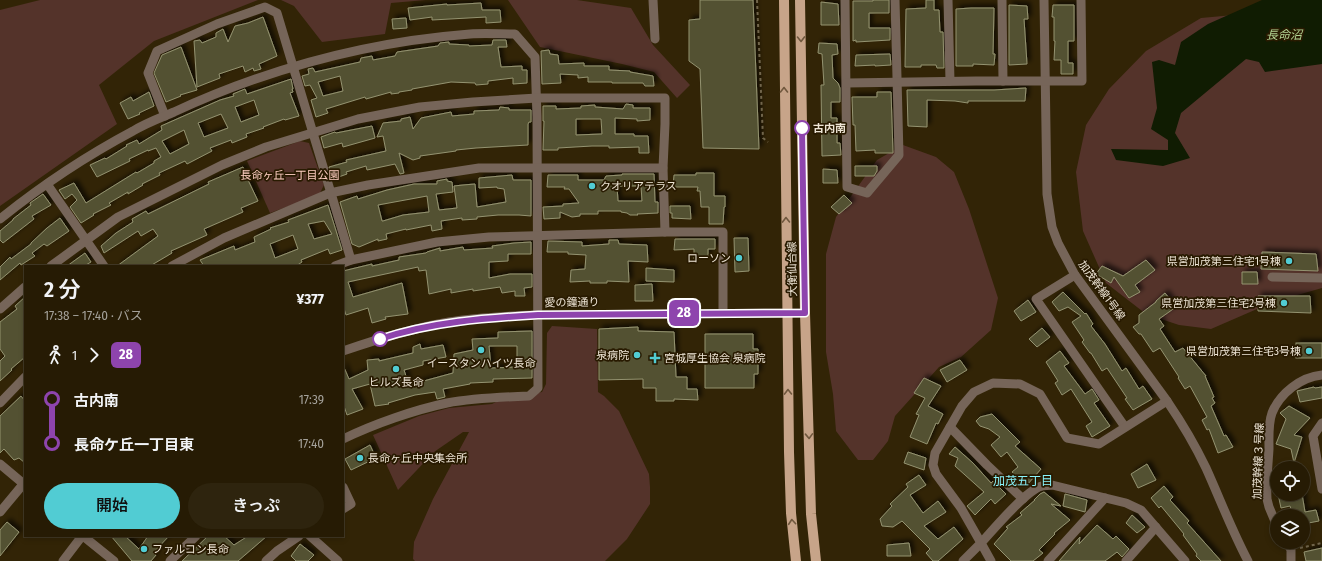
<!DOCTYPE html>
<html lang="ja">
<meta charset="utf-8">
<style>
:root{--surface:#261b04;--page:#2e240e;--text:#f1f3f6;--muted:#a4a19a;--line:#423926;--accent:#51ccd3}
body{margin:0;font-family:"Fira Sans Condensed","Noto Sans JP",sans-serif;background:var(--page);color:var(--text);height:100vh;display:flex;flex-direction:column;font-size:15px;white-space:nowrap}
*{box-sizing:border-box;margin:0}
p{font-size:13px;color:var(--muted)}
.icon{flex:none;width:22px;height:22px;fill:none;stroke:currentColor;stroke-width:2;stroke-linecap:round;stroke-linejoin:round}
.map{position:relative;flex:1;overflow:hidden}
.panel{position:absolute;left:24px;top:265px;width:320px;height:272px;display:flex;flex-direction:column;background:var(--surface);border-radius:0px;box-shadow:0 2px 6px #0003,0 0 0 1px var(--line)}
.panel>*{flex:none}
.badge{padding:0 8px;border-radius:6px;font-size:14px;line-height:26px}
.tools{position:absolute;left:1270px;top:461px;display:grid;gap:8px}
.tools a{display:grid;place-items:center;width:40px;height:40px;border-radius:50%;background:var(--surface);box-shadow:0 2px 6px #0003,0 0 0 1px var(--line);font-size:20px}
.map>.badge{position:absolute;translate:-50% -50%;box-shadow:0 0 0 2px #fff}
.legs{display:flex;align-items:center;gap:6px;height:44px;padding:0 20px;font-size:13px}
.legs p{margin-inline-start:auto}
.summary{display:flex;align-items:center;justify-content:space-between;height:68px;padding:0 20px}
h1{font-size:22px;font-weight:600;line-height:30px}
.cta{display:flex;gap:8px;margin-top:auto;padding:8px 20px}
.cta a{flex:1;height:46px;border-radius:24px;background:var(--accent);color:#111;font-size:16px;font-weight:600;line-height:46px;text-align:center}
.cta a+a{background:var(--page);color:var(--text)}
ul{padding:0 20px;list-style:none}
li{display:flex;align-items:center;gap:14px;height:44px;font-size:15px}
li i{display:grid;place-items:center;width:6px;height:100%;margin:0 5px;background:currentColor}
li i::after{content:'';width:10px;height:10px;margin:-5px;border:3px solid;border-radius:50%;background:var(--surface)}
li p{margin-inline-start:auto}
li:first-child i{background:linear-gradient(#0000 50%,currentColor 0)}
li:last-child i{background:linear-gradient(currentColor 50%,#0000 0)}
.map>svg:first-child{display:block}
.green{fill:#54332a}
.water{fill:#101c02}
.building{fill:#525131;stroke:#949371;fill-rule:evenodd;filter:url(#shadow)}
.lines{fill:none;stroke-linecap:round;stroke-linejoin:round}
.path{stroke:#71654b;stroke-width:2;stroke-dasharray:3 3;stroke-linecap:butt}
.minor{stroke:#766559;stroke-width:9}
.major{stroke:#c7a489;stroke-width:10}
.oneway{stroke:#70583e}
.line-1-casing{stroke:#fff;stroke-width:9}
.line-1{stroke:#8e44ad;stroke-width:6}
.stop-1-dot{fill:#fff;stroke:#8e44ad;stroke-width:2}
.poi-dot{fill:#51ccd3;stroke:#281a00;stroke-width:1.5}
.labels{text-anchor:middle;stroke-width:3.5;stroke-linejoin:round;paint-order:stroke}
.stop-label{font-size:11px;font-weight:bold;fill:#eee5d5;stroke:#281a00;text-anchor:start}
.park-label{font-size:11px;fill:#fecec1;stroke:#281a00}
.poi-label{font-size:11px;fill:#eee5d5;stroke:#281a00;text-anchor:end}
.street-label{font-size:11px;fill:#eee5d5;stroke:#281a00}
.water-label{font-size:12px;font-style:italic;fill:#b2d392;stroke:#281a00}
.neighbourhood-label{font-size:12px;fill:#89f4fb;stroke:#281a00}
</style>
<div class="map">
<svg width="1322" height="561" viewBox="0 0 1322 561">
<defs>
<filter id="shadow"><feDropShadow dx="3.5" dy="-3.5" stdDeviation="2" flood-color="#0009"/></filter>
</defs>
<rect width="100%" height="100%" fill="#322406"/>
<g class="green">
<polygon points="40,0 258,0 154,41 99,85 117,124 0,206 0,10"/>
<polygon points="281,0 426,0 391,3 385,34 322,42 294,6"/>
<polygon points="508,0 577,0 631,8 653,45 690,85 677,98 654,72 622,64 540,47"/>
<polygon points="1322,7 1322,288 1273,302 1211,329 1179,325 1146,314 1106,283 1083,231 1076,172 1086,125 1109,89 1146,51 1201,18"/>
<polygon points="300,141 309,143 324,185 319,195 270,213 247,161"/>
<polygon points="903,145 936,157 954,172 969,209 998,298 991,330 961,357 939,367 895,416 888,441 873,460 858,460 836,431 833,394 826,352 826,254 836,217 877,160"/>
<polygon points="552,326 597,329 598,392 604,396 619,411 649,474 650,487 650,504 627,539 605,561 415,561 413,559 414,542 433,499 469,432 463,432 434,452 398,490 373,435 419,416 449,408 492,404 504,398 542,392 546,384 547,333"/>
</g>
<polygon class="water" points="1262,0 1322,0 1322,64 1265,72 1259,62 1246,59 1181,113 1175,133 1190,158 1163,166 1116,160 1111,149 1168,150 1168,140 1151,129 1157,108 1152,62 1159,60 1175,65 1181,42 1208,24"/>
<g class="building">
<polygon points="700,0 753,0 759,149 703,148 700,69 689,61 689,20 700,19"/>
<polygon points="873,0 889,0 889,13 869,13 869,28 890,28 890,40 856,42 856,40 853,41 853,1 873,1"/>
<polygon points="926,0 934,0 934,10 939,10 940,32 943,32 944,68 937,68 936,65 921,65 921,67 905,67 906,9 926,8"/>
<polygon points="821,2 838,4 839,25 821,25"/>
<polygon points="481,3 482,10 500,10 501,22 486,23 486,17 432,20 432,17 410,20 408,8 447,4 447,5"/>
<polygon points="1009,5 1027,6 1028,19 1024,19 1027,64 1009,65"/>
<polygon points="1053,5 1074,5 1074,41 1068,41 1068,63 1073,63 1073,74 1061,74 1061,60 1054,60 1055,41 1054,41 1054,17 1052,17"/>
<polygon points="971,8 994,8 993,54 995,54 994,65 973,64 973,66 956,66 956,9"/>
<polygon points="263,17 277,56 259,64 261,69 254,71 253,68 245,72 243,66 219,74 220,78 197,87 194,41 200,40 202,43 216,37 216,33 223,29 228,42 235,26 248,23"/>
<polygon points="406,18 407,28 393,29 392,19"/>
<path d="M493 40H506L507 47H498L501 67 522 66V70H527V83L513 84V78L488 81V84L476 85 475 83 451 82 412 89V90L399 92V93L391 94V92L366 99 365 97 326 109 328 113 316 117 311 100 317 98 310 85 305 86 302 76 309 74 308 69 313 68 315 72 360 62 361 58 372 56 373 60 395 56 397 52 438 46 440 43 449 42V44L469 45V46L492 45ZM340 76 343 91 323 96 318 82Z"/>
<polygon points="819,43 837,44 838,54 832,55 833,78 838,83 840,88 840,102 831,102 831,118 837,118 837,143 840,143 841,155 822,156 821,85 824,85 822,54 818,53"/>
<polygon points="181,47 197,90 180,95 181,96 166,102 154,73 162,55"/>
<polygon points="549,50 550,54 558,55 559,64 584,63 584,66 609,66 609,70 630,71 630,72 653,76 654,86 645,86 643,83 612,83 612,82 588,82 588,77 578,78 578,75 560,74 561,83 542,84 541,51"/>
<polygon points="890,54 891,65 875,66 875,65 855,66 856,55"/>
<path d="M291 79 293 89H292L293 92 290 93 299 116 285 120 284 119 263 127 264 128 246 134 247 137 232 143 231 140 210 148 212 151 187 164 185 161 159 173 160 175 142 184 143 185 128 194V192L109 203 111 205 93 214 94 215 81 223 70 207 77 200 72 194 65 199 59 190 74 183 86 203 136 172 137 173 154 163V161L161 157 156 148 148 151V150L129 159 130 161 97 177 90 165 105 158 106 159 127 146 126 145 137 140 139 144 162 130 161 126 220 100 234 96 233 94 245 89 247 94ZM254 100 259 115 241 122 235 107ZM221 114 228 128 204 137 198 123ZM184 130 189 144 170 154 162 141Z"/>
<polygon points="1026,88 1025,101 968,101 968,103 955,101 927,100 927,127 908,126 907,90 994,90"/>
<polygon points="149,92 154,106 139,113 140,114 128,119 120,103 131,97 133,101"/>
<polygon points="877,92 891,92 893,153 875,153 875,150 856,151 855,125 853,125 852,97 877,97"/>
<path d="M626 104 633 105V108H650V120L637 121V119L615 118V134H634V136H648L649 153H639V147L609 148V146H592L558 148V150H543L544 121H543V106H556V109L581 108V106L595 105V107L623 109ZM576 119H601L602 134 576 135Z"/>
<polygon points="500,107 509,108 509,110 531,110 531,122 529,122 528,124 528,145 476,148 456,150 456,151 420,156 420,158 413,160 399,153 404,173 400,174 395,164 367,170 366,166 346,172 347,174 333,179 329,167 347,162 346,160 386,151 383,136 377,137 383,123 401,121 401,119 410,117 413,129 421,118 451,112 452,116 474,114 474,111 499,110"/>
<polygon points="372,126 375,138 343,147 342,143 324,148 321,137 335,132 336,133"/>
<polygon points="855,166 877,166 877,171 874,176 855,176"/>
<polygon points="243,167 248,180 258,201 241,208 243,212 204,229 207,235 171,251 172,253 150,266 117,266 158,236 153,229 141,236 138,231 104,253 101,246 116,233 133,222 132,219 146,211 148,214 209,184 208,182"/>
<polygon points="823,169 837,170 838,183 823,183"/>
<polygon points="696,173 714,173 714,196 725,196 725,207 724,207 723,224 709,224 709,207 701,207 700,191 697,191 698,187 673,187 674,175 696,175"/>
<path d="M622 174H654L655 202H658V213L637 214 638 215H630L627 213 621 212V211H598V214H580V216L572 217 560 212V218L544 219 543 207 563 206V204L579 203 569 189H564L565 187H547L548 175H578V180H604L606 176 622 175ZM617 186H641L642 201H618Z"/>
<path d="M512 175 513 180H531V216L519 215H498L477 217V219L462 220V218L441 221 442 229 432 231 431 225 406 230V229L386 234 387 239 378 241V239L359 247 352 244 340 202 357 196 358 199 387 190 414 184H437V181L447 179V181L452 182 453 192 436 194 439 210 457 208 454 186 463 185 475 184 477 207 506 202 504 189 497 188V187L479 188V178ZM427 196 429 212 403 215 383 221H382L378 205Z"/>
<polygon points="43,194 51,205 32,216 34,219 3,243 0,240 0,231 13,220 13,219 31,205 30,203"/>
<polygon points="844,195 852,203 839,214 831,207"/>
<path d="M328 205 342 250 330 254 328 249 301 260 302 262 296 266H204L200 260 234 246 235 250 255 242 254 237 271 229 270 228 289 222 288 220ZM324 221 332 234 314 239 308 224ZM293 235 298 249 275 258 270 244Z"/>
<polygon points="670,206 690,206 691,219 672,218 672,213 670,213"/>
<polygon points="60,218 69,231 47,246 44,244 32,253 35,256 21,265 20,263 0,280 0,267 10,257 11,259 31,244 31,243 47,228"/>
<polygon points="734,238 748,238 749,271 735,272"/>
<polygon points="675,239 715,239 715,249 708,249 708,258 694,259 694,249 674,250"/>
<polygon points="609,240 618,240 619,244 647,245 648,262 628,261 629,282 607,281 607,283 590,283 590,281 570,282 571,270 585,269 586,255 568,254 568,252 547,252 548,241 582,242 582,246 609,244"/>
<polygon points="531,242 531,254 508,254 508,261 489,262 489,278 510,274 532,274 532,287 524,288 525,296 515,296 515,291 502,293 500,287 473,291 473,289 451,293 451,289 429,294 426,270 419,271 418,267 348,282 353,297 402,283 408,314 385,317 386,319 372,323 368,308 346,315 343,305 343,271 372,264 372,266 399,260 399,257 426,253 427,252 440,248 440,251 463,247 464,250 493,248 492,246 514,243"/>
<polygon points="1262,252 1316,254 1318,271 1261,269"/>
<polygon points="85,253 91,262 84,266 67,266"/>
<polygon points="1146,260 1155,270 1135,285 1140,292 1129,298 1114,277 1111,283 1096,274 1102,266 1123,276"/>
<polygon points="646,268 674,270 674,282 646,281"/>
<polygon points="1242,272 1257,272 1258,284 1242,284"/>
<polygon points="652,284 653,301 635,301 635,285"/>
<polygon points="1063,292 1085,314 1086,313 1093,324 1091,326 1105,344 1122,371 1126,368 1139,389 1143,386 1152,399 1133,410 1125,399 1127,398 1107,368 1102,371 1091,353 1090,353 1082,342 1084,340 1072,322 1081,316 1068,307 1059,311 1052,302"/>
<polygon points="1165,293 1176,307 1159,319 1164,326 1160,329 1175,352 1183,348 1206,376 1205,376 1214,397 1212,398 1215,403 1211,406 1224,436 1226,435 1233,447 1218,453 1209,429 1207,430 1202,420 1207,417 1190,386 1185,389 1178,378 1179,377 1160,348 1153,352 1141,334 1139,334 1133,327 1139,323 1139,315 1156,302 1156,301"/>
<polygon points="1258,296 1310,296 1311,313 1258,311"/>
<polygon points="25,297 25,357 11,369 12,370 0,381 0,361 5,356 0,349 0,322 17,309 15,306"/>
<polygon points="1028,300 1036,312 1021,321 1014,311"/>
<polygon points="638,327 638,331 674,332 676,377 687,377 687,389 697,389 698,400 674,399 674,401 656,401 656,388 643,388 643,379 599,380 599,329"/>
<polygon points="1042,328 1050,337 1037,347 1029,339"/>
<path d="M532 331V378L493 379V382L470 383V384L443 389 445 397 437 399 435 392 415 395 388 403 389 404 375 406 370 384 352 389 363 409 347 415 343 403V365L349 379 368 370 367 360 379 359V361L413 353V347L420 344 421 349 443 345 446 357 423 361V365L404 370 409 385 453 373 454 354 473 350 472 339 498 338V332ZM489 346H517V367L491 368Z"/>
<polygon points="705,334 753,334 753,349 758,349 758,374 754,374 754,388 705,388"/>
<rect x="1296" y="343" width="26" height="15"/>
<polygon points="1060,351 1069,363 1064,366 1085,394 1092,389 1099,400 1094,403 1110,426 1092,437 1086,426 1092,422 1071,389 1062,395 1055,383 1058,381 1046,362"/>
<polygon points="960,360 967,370 947,382 940,370"/>
<polygon points="924,378 941,386 928,406 943,414 938,424 936,423 927,444 910,437 919,415 916,414 925,398 914,393"/>
<polygon points="1314,387 1315,388 1322,387 1322,398 1300,402 1297,391"/>
<polygon points="21,396 25,401 25,463 19,458 14,460 4,449 0,453 0,416"/>
<polygon points="1289,406 1310,418 1294,435 1302,437 1294,463 1291,449 1276,444 1286,419 1280,413"/>
<polygon points="992,414 1020,442 1015,446 1041,469 1027,485 1012,472 1018,467 1007,452 1001,457 991,445 1000,437 989,429 980,426 976,421 980,417"/>
<polygon points="370,445 376,458 351,470 345,459"/>
<polygon points="955,447 973,463 991,483 993,481 1006,494 995,504 991,499 975,515 967,506 984,492 955,466 958,458 949,454"/>
<polygon points="908,452 926,458 924,470 904,463"/>
<polygon points="1147,464 1156,480 1138,488 1131,474"/>
<polygon points="919,475 926,485 910,495 923,513 938,501 946,512 924,526 938,539 954,527 963,539 938,561 933,561 926,553 930,549 902,521 893,527 882,526 880,519 892,506 890,504 908,487 906,484"/>
<polygon points="1164,486 1173,497 1170,500 1189,521 1187,523 1221,561 1201,561 1196,556 1197,554 1183,535 1184,534 1161,506 1159,508 1151,498"/>
<polygon points="1044,492 1061,506 1051,504 1070,520 1054,533 1055,534 1039,550 1043,553 1033,561 1011,561 994,544 1008,528 1006,527 1022,515 1020,513 1035,500 1034,500 1040,494"/>
<polygon points="1065,494 1087,500 1085,512 1063,506"/>
<polygon points="1278,494 1302,494 1305,512 1316,510 1319,521 1303,524 1303,516 1293,516 1290,506 1281,508"/>
<polygon points="1132,515 1145,527 1137,533 1126,523"/>
<polygon points="7,522 19,532 0,556 0,530"/>
<polygon points="1097,525 1113,539 1116,536 1129,549 1122,557 1117,552 1105,561 1059,561 1080,537 1079,544"/>
<polygon points="111,536 125,536 139,549 148,536 169,536 153,553 156,555 151,561 132,561"/>
<polygon points="208,536 224,536 234,545 248,536 267,536 238,561 182,561"/>
<polygon points="909,543 911,556 887,556 887,545"/>
<polygon points="300,544 314,555 308,561 296,561 291,556"/>
<polygon points="1322,548 1322,561 1306,561 1304,552"/>
</g>
<g class="lines">
<g class="path">
<polyline points="757,0 763,138 768,142"/>
<polyline points="1300,548 1322,543"/>
</g>
<g class="minor">
<polyline points="653,0 655,39"/>
<polyline points="845,0 847,187 867,193 899,155 895,0"/>
<polyline points="948,0 950,81"/>
<polyline points="1002,0 1003,81"/>
<path d="M1044 0 1047 194 1052 227 1058 243 1075 275 1167 401C1182 423 1195 445 1206 468 1220 499 1232 531 1248 561"/>
<polyline points="847,83 976,81 1082,81 1081,0"/>
<polyline points="165,116 148,73 157,51 217,24 265,7 277,13 351,260"/>
<polyline points="47,184 104,266"/>
<path d="M0 219C41 186 86 156 133 131 146 123 160 118 174 112 267 69 367 42 470 34 485 33 500 34 515 34L535 57 537 117 538 388 529 396C502 397 474 398 447 403 414 410 374 424 343 439"/>
<polyline points="51,266 118,217 222,165 266,147 358,119 420,107 473,102 537,98 665,98 665,124 663,168 665,232"/>
<polyline points="172,266 224,238 330,193 368,185 479,168 663,168"/>
<polyline points="335,266 351,260 437,242 489,237 665,232 723,232 723,313"/>
<polyline points="1075,275 1036,299 1125,427"/>
<polyline points="1272,277 1322,278"/>
<polyline points="0,309 25,287"/>
<path d="M343 351C378 339 413 328 449 322 478 317 509 316 538 315L805 313"/>
<polyline points="0,403 25,377"/>
<polyline points="1322,423 1313,436 1322,489"/>
<polyline points="950,427 987,465 1023,499"/>
<polyline points="0,464 25,485"/>
<polyline points="343,487 351,504 343,509"/>
<polyline points="0,512 25,482"/>
<path d="M1277 526 1269 507 1267 499C1266 482 1268 466 1269 449 1269 438 1268 424 1272 413 1280 393 1301 377 1322 375"/>
<polyline points="83,536 114,561"/>
<polyline points="310,536 338,561"/>
<polyline points="1287,542 1291,550 1291,561"/>
<polyline points="63,561 82,536"/>
<polyline points="170,561 196,536"/>
<polyline points="266,561 277,551 299,536"/>
<polyline points="963,561 981,543 961,508 936,474 933,465 935,453 962,406 974,392 993,383 1020,384 1040,394 1067,438 1099,444 1167,401"/>
<path d="M991 561 981 543C993 530 1027 489 1042 486 1045 485 1049 486 1052 485L1126 503 1141 510 1185 561"/>
<polyline points="1048,561 1105,498"/>
<polyline points="1126,561 1156,527"/>
</g>
<g class="major">
<polyline points="784,0 789,452 791,513 796,561"/>
<polyline points="800,0 805,313 811,514 816,561"/>
</g>
</g>
<defs><path id="oneway-chevron" d="M-2-3.5L2.5 0L-2 3.5" fill="none" stroke-width="1.6" stroke-linecap="round" stroke-linejoin="round"/></defs>
<g class="oneway">
<use href="#oneway-chevron" transform="translate(801 39) rotate(89)"/>
<use href="#oneway-chevron" transform="translate(784 90) rotate(-90)"/>
<use href="#oneway-chevron" transform="translate(786 220) rotate(-91)"/>
<use href="#oneway-chevron" transform="translate(788 392) rotate(-91)"/>
<use href="#oneway-chevron" transform="translate(809 436) rotate(88)"/>
<use href="#oneway-chevron" transform="translate(792 522) rotate(-95)"/>
</g>
<g class="lines">
<g class="line-1-casing">
<path id="line-1" d="M380 339C431 322 485 318 538 315L805 313 802 128"/>
</g>
<use href="#line-1" class="line-1"/>
</g>
<g class="stop-1-dot">
<circle cx="802" cy="128" r="7"/>
<circle cx="380" cy="339" r="7"/>
</g>
<g class="poi-dot">
<circle cx="592" cy="186" r="4"/>
<circle cx="739" cy="258" r="4"/>
<circle cx="1289" cy="261" r="4"/>
<circle cx="1284" cy="303" r="4"/>
<circle cx="481" cy="350" r="4"/>
<circle cx="1309" cy="351" r="4"/>
<circle cx="637" cy="355" r="4"/>
<path d="M653 352h4v4h4v4h-4v4h-4v-4h-4v-4h4z"/>
<circle cx="396" cy="369" r="4"/>
<circle cx="360" cy="458" r="4"/>
<circle cx="144" cy="549" r="4"/>
</g>
<g class="labels">
<g class="stop-label">
<text x="813" y="132">古内南</text>
</g>
<g class="park-label">
<text x="290" y="179">長命ヶ丘一丁目公園</text>
</g>
<g class="poi-label">
<text x="600" y="190" text-anchor="start">クオリアテラス</text>
<text x="731" y="262">ローソン</text>
<text x="1281" y="265">県営加茂第三住宅1号棟</text>
<text x="1276" y="307">県営加茂第三住宅2号棟</text>
<text x="1301" y="355">県営加茂第三住宅3号棟</text>
<text x="629" y="359">泉病院</text>
<text x="664" y="362" text-anchor="start">宮城厚生協会 泉病院</text>
<text x="481" y="367" text-anchor="middle">イースタンハイツ長命</text>
<text x="396" y="386" text-anchor="middle">ヒルズ長命</text>
<text x="368" y="462" text-anchor="start">長命ヶ丘中央集会所</text>
<text x="152" y="553" text-anchor="start">ファルコン長命</text>
</g>
<g class="street-label">
<text transform="translate(792 269) rotate(-91)" y="4">大衡仙台線</text>
<text transform="translate(1102 290) rotate(54)" y="4">加茂幹線1号線</text>
<text transform="translate(572 302) rotate(-1)" y="4">愛の鐘通り</text>
<text transform="translate(1258 461) rotate(-88)" y="4">加茂幹線３号線</text>
</g>
<g class="water-label">
<text x="1284" y="39">長命沼</text>
</g>
<g class="neighbourhood-label">
<text x="1023" y="485">加茂五丁目</text>
</g>
</g>
</svg>
<div class="tools">
<a><svg class="icon" aria-label="locate" viewBox="0 0 24 24"><circle cx="12" cy="12" r="6"/><path d="M12 2v4M12 18v4M2 12h4M18 12h4"/></svg></a>
<a><svg class="icon" aria-label="layers" viewBox="0 0 24 24"><path d="M12 4l9 5-9 5-9-5zM3 14l9 5 9-5"/></svg></a>
</div>
<b class="badge" style="left:684px;top:313px;background:#8e44ad;color:#fff">28</b>
<section class="panel">
<div class="summary"><div><h1>2 分</h1><p>17:38 – 17:40 · バス</p></div><b>¥377</b></div>
<div class="legs"><svg class="icon" aria-label="walk" viewBox="0 0 24 24"><circle cx="13" cy="4" r="2"/><path d="M13 8l-2 6 4 7M11 14l-3 7M7 12l3-4h3l4 4"/></svg>1<svg class="icon" aria-label="forward" viewBox="0 0 24 24"><path d="M9 5l7 7-7 7"/></svg><b class="badge" style="background:#8e44ad;color:#fff">28</b></div>
<ul>
<li><i style="color:#8e44ad"></i><b>古内南</b><p>17:39</p></li>
<li><i style="color:#8e44ad"></i><b>長命ケ丘一丁目東</b><p>17:40</p></li>
</ul>
<div class="cta"><a>開始</a><a>きっぷ</a></div>
</section>
</div>
